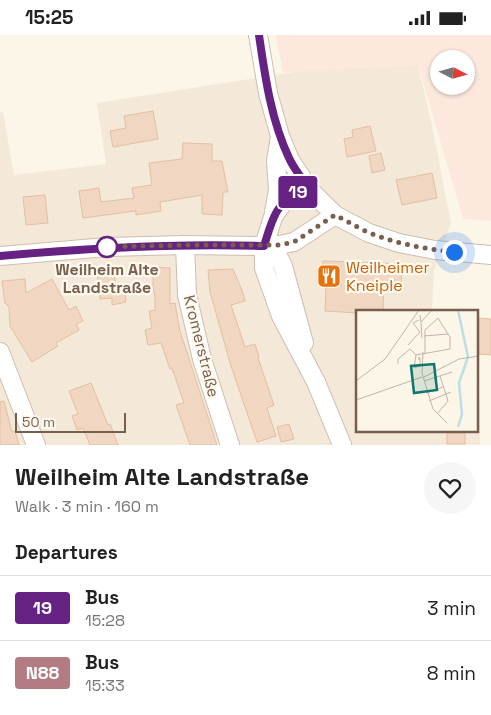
<!DOCTYPE html>
<meta charset="utf-8">
<style>
:root{--surface:#fff;--page:#f6f6f6;--text:#222;--muted:#767676;--line:#e0e0e0}
body{margin:0;font-family:"Space Grotesk",sans-serif;background:var(--page);color:var(--text);height:100vh;display:flex;flex-direction:column;font-size:19px;white-space:nowrap}
*{box-sizing:border-box;margin:0}
p{font-size:16px;color:var(--muted)}
.icon{flex:none;width:28px;height:28px;fill:none;stroke:currentColor;stroke-width:2;stroke-linecap:round;stroke-linejoin:round}
.map{position:relative;height:410px;overflow:hidden}
.drawer{display:flex;flex-direction:column;background:var(--surface);flex:1}
.drawer>*{flex:none}
.badge{padding:0 10px;border-radius:4px;font-size:18px;line-height:32px}
.needle{width:32px;rotate:96deg}
.controls{position:absolute;left:430px;top:15px;display:grid;gap:10px}
.controls a{display:grid;place-items:center;width:45px;height:45px;border-radius:50%;background:var(--surface);box-shadow:0 1px 4px #0004;font-size:25px}
.scale{position:absolute;left:15px;bottom:12px;width:111px;box-sizing:border-box;padding-left:5px;border:2px solid #775e4d;border-top:0;font-size:14px;line-height:18px;white-space:nowrap;color:#775e4d;-webkit-text-stroke:4px #fffaf0;paint-order:stroke}
.you{position:absolute;width:25px;height:25px;margin:-12px;border:4px solid #fff;border-radius:50%;background:#1a73e8;box-shadow:0 0 0 8px #1a73e833}
.map>.badge{position:absolute;translate:-50% -50%;box-shadow:0 0 0 2px #fff}
h2{padding:0 15px;font-size:19px;line-height:45px}
.round{display:grid;place-items:center;flex:none;width:52px;height:52px;border-radius:26px;background:var(--page)}
.head{display:flex;align-items:center;justify-content:space-between;height:85px;padding:0 15px}
h1{font-size:24px;font-weight:800;line-height:38px}
ul{padding:0;list-style:none}
li{display:flex;align-items:center;gap:15px;height:65px;padding:0 15px;border-top:1px solid var(--line)}
li div{flex:1}
li b{display:block;font-size:19px}
li em{font-style:normal}
li .badge{min-width:55px;font-weight:700;text-align:center}
.status{display:flex;justify-content:space-between;align-items:center;height:35px;padding:0 25px;background:var(--surface);direction:ltr}
.status svg{height:14px;fill:currentColor}
.map>svg:first-child{display:block}
.residential{fill:#f4e8d8}
.commercial{fill:#fce8dd;fill-rule:evenodd}
.building{fill:#f1d7c1;stroke:#e3bfa2}
.lines{fill:none;stroke-linecap:round;stroke-linejoin:round}
.minor-casing{stroke:#cebeaf;stroke-width:20}
.minor{stroke:#fff;stroke-width:18}
.line-casing{stroke:#fff;stroke-width:11}
.line{stroke:#652282;stroke-width:8}
.walk{stroke:#775e4d;stroke-width:5;stroke-dasharray:0 9}
.stop-dot{fill:#fff;stroke:#652282;stroke-width:2.5}
.labels{text-anchor:middle;stroke-width:4.5;stroke-linejoin:round;paint-order:stroke}
.food-label{font-size:16px;fill:#c56008;stroke:#fffaf0;text-anchor:start}
.stop-label{font-size:16px;font-weight:bold;fill:#775e4d;stroke:#fffaf0}
.street-label{font-size:16px;fill:#775e4d;stroke:#fffaf0}
.inset-river{fill:none;stroke:#bddee6;stroke-width:2.5}
.inset-road{fill:none;stroke:#c3b4a6;stroke-width:1}
.view{fill:#0f766e;fill-opacity:0.15;stroke:#0f766e;stroke-width:2.5}
.inset-edge{fill:none;stroke:#775e4d;stroke-width:2.5}
</style>
<div class="status"><b>15:25</b><svg viewBox="0 0 49 12"><path d="M0 12V9h3v3zM5 12V6h3v6zM10 12V3h3v9zM15 12V0h3v12zM26 1h20v11H26zM47 4h2v5h-2z"/></svg></div>
<div class="map">
<svg width="491" height="410" viewBox="0 0 491 410">
<rect width="100%" height="100%" fill="#fcf6e9"/>
<polygon class="residential" points="418,30 432,91 451,188 434,236 432,276 357,276 357,396 477,396 477,347 479,347 480,410 0,410 0,77 3,77 14,140 106,129 97,68 307,35"/>
<path class="commercial" d="M276 0H491V186L463 184 418 30 307 35 283 38ZM439 24H466V51H439Z"/>
<g class="building">
<polygon points="153,76 158,104 113,112 110,96 126,93 124,81"/>
<polygon points="370,91 376,116 347,122 344,104 353,102 352,95"/>
<polygon points="183,108 212,109 212,126 222,126 228,157 223,157 222,180 202,179 202,160 160,167 161,176 136,180 136,176 83,183 79,156 99,153 101,167 134,163 132,153 152,150 149,128 182,124"/>
<polygon points="381,118 385,135 372,138 369,121"/>
<polygon points="432,138 437,163 402,170 396,145"/>
<polygon points="45,160 48,188 26,190 23,162"/>
<polygon points="323,226 402,229 401,251 384,250 383,276 357,276 357,278 325,276 326,249 322,249"/>
<polygon points="153,232 170,233 170,269 175,268 180,296 217,410 190,410 176,370 184,368 172,333 170,334 161,308 148,310 145,295 152,293 149,276 155,275 155,262 153,253"/>
<polygon points="233,234 243,258 245,266 231,270 245,312 255,309 259,322 258,323 274,370 267,373 276,401 257,407 231,331 210,257 208,235"/>
<polygon points="114,235 116,257 125,256 126,267 112,270 112,263 100,264 97,236"/>
<polygon points="25,244 26,258 52,244 69,275 76,271 83,286 76,289 79,295 56,308 58,311 32,327 10,291 9,272 5,268 2,246"/>
<polygon points="477,283 491,284 491,320 477,319"/>
<polygon points="91,348 108,390 110,389 118,410 90,410 83,393 77,395 72,381 78,379 69,356"/>
<polygon points="4,366 12,397 15,396 19,410 0,410 0,367"/>
<polygon points="289,389 294,404 281,407 277,392"/>
<rect x="447" y="396" width="18" height="13"/>
</g>
<g class="lines">
<g class="minor-casing">
<g id="minor">
<polyline points="258,0 268,58 280,101 290,125 310,155 335,180 369,198 399,208 435,215 491,220"/>
<polyline points="310,155 297,158 285,165 273,182 264,211 264,233 281,281 316,347 342,410"/>
<polyline points="274,177 278,155 276,126 280,102"/>
<polyline points="185,210 187,260 202,324 230,410"/>
<polyline points="264,211 271,214 276,217 283,231 304,308"/>
<polyline points="0,221 107,212 185,210 264,211 279,210 294,207 335,180"/>
<polyline points="0,317 36,410"/>
</g>
</g>
<use href="#minor" class="minor"/>
</g>
<g class="lines">
<g class="line-casing">
<path id="line" d="M0 221C88 213 176 208 264 211 270 192 276 165 298 157 301 156 306 156 310 155 303 145 294 134 289 123 271 85 265 41 259 0"/>
</g>
<use href="#line" class="line"/>
<path class="walk" d="M107 212 186 210H279L294 207 335 180C347 186 358 193 370 198 397 209 426 214 454 217"/>
</g>
<defs>
<g id="restaurant-square" transform="scale(1.25)"><rect x="-9" y="-9" width="18" height="18" rx="4" fill="#e8710a" stroke="#fffaf0"/><path d="M-5-6h1v4h1v-4h1v4h1v-4h1v5L-1.5 .5V6h-2V.5L-5-1ZM5-6V6H3V1.5H1.5Q1.5-4 5-6Z" fill="#fff"/></g>
</defs>
<g fill-rule="evenodd">
<use href="#restaurant-square" x="329" y="241"/>
</g>
<circle class="stop-dot" cx="107" cy="212" r="10"/>
<g class="labels">
<g class="food-label">
<text x="346" y="238">Weilheimer<tspan x="346" dy="18">Kneiple</tspan></text>
</g>
<g class="stop-label">
<text x="107" y="240">Weilheim Alte<tspan x="107" dy="18">Landstraße</tspan></text>
</g>
<g class="street-label">
<text transform="translate(202 311) rotate(76)" y="6">Kromerstraße</text>
</g>
</g>
<g transform="translate(356 275)">
<rect width="122" height="122" fill="#fcf6e9"/>
<path class="inset-river" d="M102 0 112 47 103 73 106 104 102 117"/>
<path class="inset-road" d="M64 5 65 12 76 0M65 12 66 28M68 26 92 24M52 35 64 22 57 13 63 10M60 45 94 39V27L82 8 69 20V43M42 54V49L54 39 60 45 58 58 64 56V48L63 47V50M66 63 77 99 91 113M66 63 67 42M68 67 103 49 123 46M0 71 29 49 63 0M68 71 96 62M70 83 87 77M0 90 66 67M73 91 95 82M81 104 92 91 84 66"/>
<path class="view" d="M78 54 81 80 58 83 55 56Z"/>
<rect width="122" height="122" class="inset-edge"/>
</g>
</svg>
<div class="controls">
<a><svg class="needle" viewBox="-14 -14 28 28"><path d="M0-13l5 13h-10z" fill="#e53935"/><path d="M0 13l5-13h-10z" fill="#767676"/></svg></a>
</div>
<div class="scale">50 m</div>
<div class="you" style="left:454px;top:217px"></div>
<b class="badge" style="left:298px;top:157px;background:#652282;color:#fff">19</b>
</div>
<section class="drawer">
<div class="head"><div><h1>Weilheim Alte Landstraße</h1><p>Walk · 3 min · 160 m</p></div><a class="round"><svg class="icon" aria-label="heart" viewBox="0 0 24 24"><path d="M12 20l-8-8c-3-5 5-10 8-4 3-6 11-1 8 4z"/></svg></a></div>
<h2>Departures</h2>
<ul>
<li><span class="badge" style="background:#652282;color:#fff">19</span><div><b>Bus</b><p>15:28</p></div><em>3 min</em></li>
<li><span class="badge" style="background:#b37b82;color:#fff">N88</span><div><b>Bus</b><p>15:33</p></div><em>8 min</em></li>
</ul>
</section>
